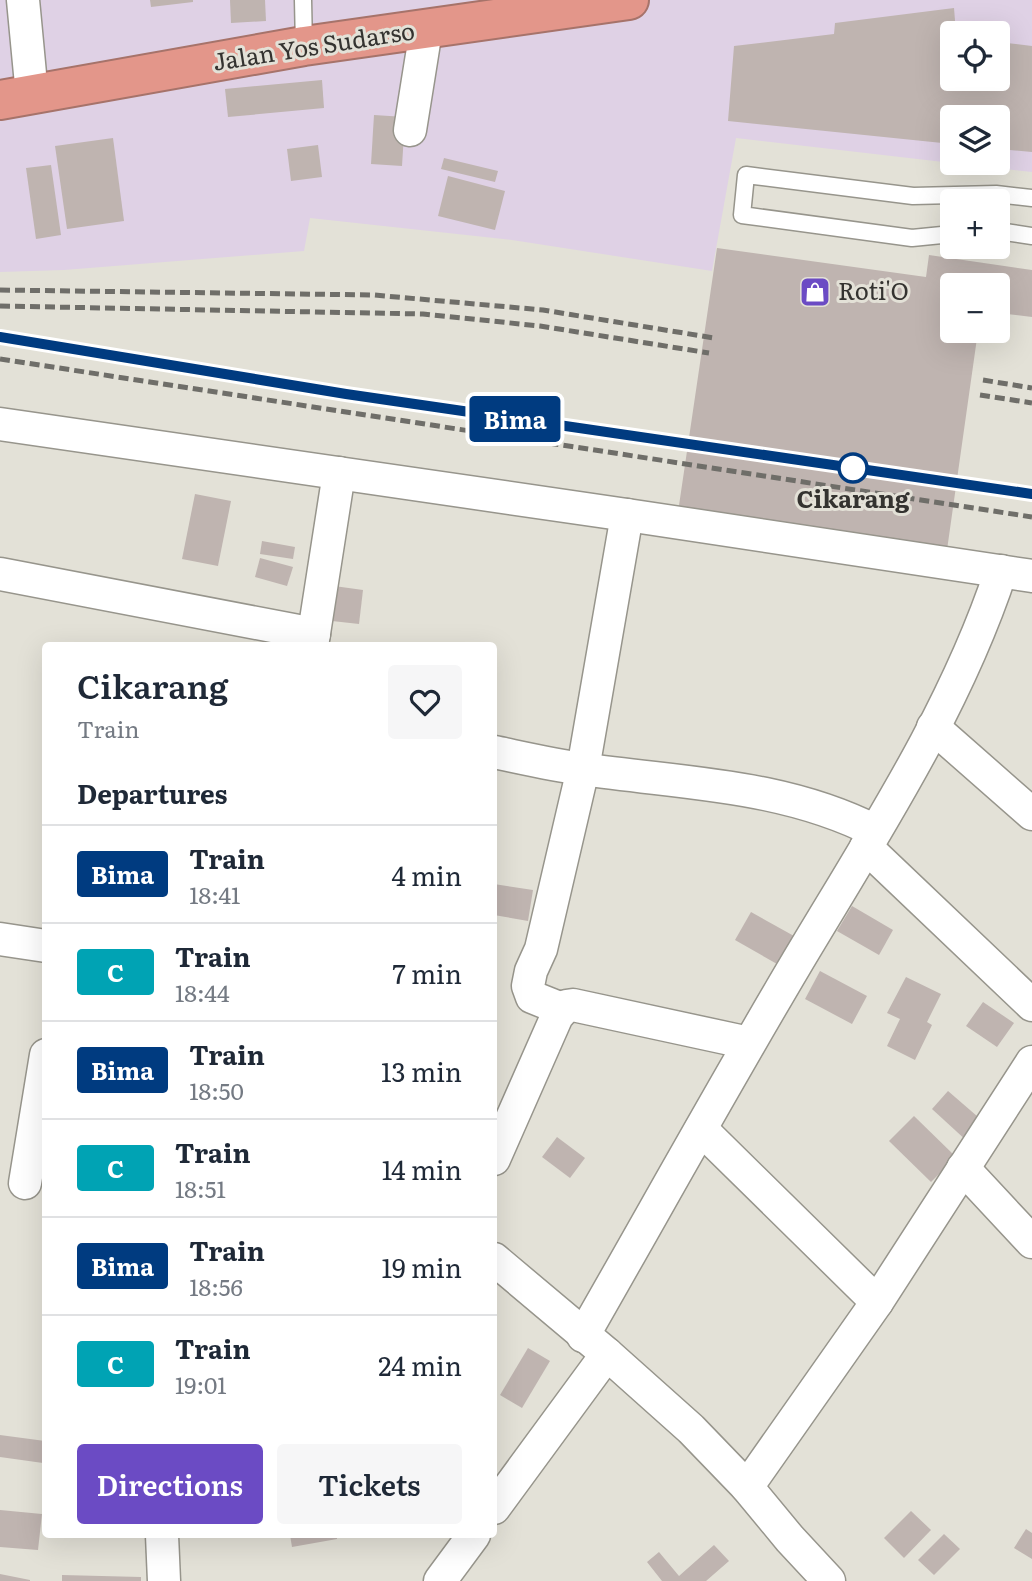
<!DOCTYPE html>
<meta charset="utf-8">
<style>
:root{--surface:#fff;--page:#f6f6f7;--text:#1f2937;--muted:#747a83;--line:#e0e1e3;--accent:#6b4bc4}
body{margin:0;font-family:Literata,serif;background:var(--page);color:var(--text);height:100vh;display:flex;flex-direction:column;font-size:26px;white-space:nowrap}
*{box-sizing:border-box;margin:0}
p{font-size:23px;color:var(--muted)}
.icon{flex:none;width:38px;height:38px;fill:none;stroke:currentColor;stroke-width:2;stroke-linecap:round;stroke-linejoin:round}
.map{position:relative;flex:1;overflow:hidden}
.side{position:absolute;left:42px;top:642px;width:455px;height:896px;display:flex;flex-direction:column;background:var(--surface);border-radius:7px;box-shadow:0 7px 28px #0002}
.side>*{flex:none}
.badge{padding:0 14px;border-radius:5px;font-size:24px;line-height:46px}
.tools{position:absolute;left:940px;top:21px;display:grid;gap:14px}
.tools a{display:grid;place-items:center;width:70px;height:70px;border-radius:7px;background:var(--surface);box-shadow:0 7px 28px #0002;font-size:35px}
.map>.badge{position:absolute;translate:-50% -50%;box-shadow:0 0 0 4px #fff}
h2{padding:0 35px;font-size:26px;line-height:63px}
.round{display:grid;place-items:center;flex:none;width:74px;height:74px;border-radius:7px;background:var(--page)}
.overview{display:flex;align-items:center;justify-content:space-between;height:119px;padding:0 35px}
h1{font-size:33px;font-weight:600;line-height:52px}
.primary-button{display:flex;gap:14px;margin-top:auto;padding:14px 35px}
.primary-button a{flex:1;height:80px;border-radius:7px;background:var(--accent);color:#fff;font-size:28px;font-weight:600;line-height:80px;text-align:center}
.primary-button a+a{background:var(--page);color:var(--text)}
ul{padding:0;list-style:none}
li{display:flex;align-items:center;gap:21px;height:98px;padding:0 35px;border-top:2px solid var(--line)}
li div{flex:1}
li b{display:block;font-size:26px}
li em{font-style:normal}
li .badge{min-width:77px;font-weight:700;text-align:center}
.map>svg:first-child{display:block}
.commercial{fill:#dfd1e5;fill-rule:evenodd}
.building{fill:#bfb4b0}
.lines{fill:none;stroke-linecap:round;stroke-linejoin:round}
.lane-casing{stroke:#97958c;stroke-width:19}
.street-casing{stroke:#97958c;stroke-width:35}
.highway-casing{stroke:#a6736a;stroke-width:42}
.lane{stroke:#fff;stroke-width:16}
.street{stroke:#fff;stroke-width:32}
.highway{stroke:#e3968a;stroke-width:38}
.rail{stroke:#6f6e69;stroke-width:5;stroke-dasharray:10 5;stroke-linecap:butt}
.line-casing{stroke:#fff;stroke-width:16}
.line{stroke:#003b80;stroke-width:10}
.stop-dot{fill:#fff;stroke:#003b80;stroke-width:3.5}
.labels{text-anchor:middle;stroke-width:6;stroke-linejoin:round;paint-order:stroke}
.street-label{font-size:24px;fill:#343330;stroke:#e3e1d7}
.poi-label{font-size:24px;fill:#343330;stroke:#e3e1d7;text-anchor:start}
.stop-label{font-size:24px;font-weight:bold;fill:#343330;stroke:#e3e1d7}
</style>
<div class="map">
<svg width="1032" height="1581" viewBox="0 0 1032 1581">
<rect width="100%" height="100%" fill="#e3e1d7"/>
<path class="commercial" d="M0 0H1032V172L952 163H998V117H952V163L736 138 712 271 512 240 310 218 304 251 64 270 0 272ZM952 33H998V79H952Z"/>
<g class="building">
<polygon points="150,0 193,0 193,2 151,7"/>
<polygon points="230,0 265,0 266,21 231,23"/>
<polygon points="954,8 956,33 952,33 952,79 998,79 998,42 1032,46 1032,152 998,149 998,117 952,117 952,144 728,121 734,46 834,34 835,23"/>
<polygon points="322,80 324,108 228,117 225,89"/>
<polygon points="374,115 405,117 402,166 371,164"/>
<polygon points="113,138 124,221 67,229 55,146"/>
<polygon points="318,145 322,177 291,181 287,149"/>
<polygon points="444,158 498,171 495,182 441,169"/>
<polygon points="51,165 61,235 36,239 26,168"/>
<polygon points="448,176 505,191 495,230 438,216"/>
<polygon points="717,248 926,277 929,255 1032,270 1032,317 998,313 998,285 952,285 952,331 978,331 946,557 677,519"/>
<polygon points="195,494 231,501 218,566 182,559"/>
<polygon points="262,541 295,547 293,559 260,554"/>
<polygon points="260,558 293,567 287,586 255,577"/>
<polygon points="327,585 363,590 359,624 323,620"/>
<polygon points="494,884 533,890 528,921 494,915"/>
<polygon points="852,906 893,930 879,955 837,931"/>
<polygon points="751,912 794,936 777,964 735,940"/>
<polygon points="820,971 867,996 852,1024 805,999"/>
<polygon points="906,977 941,994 927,1022 932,1025 915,1060 887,1046 900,1019 887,1013"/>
<polygon points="983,1002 1014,1023 997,1047 966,1026"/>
<polygon points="948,1091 985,1123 968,1142 932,1109"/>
<polygon points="914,1116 956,1157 931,1182 889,1141"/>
<polygon points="557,1137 585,1158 570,1178 542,1157"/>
<polygon points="528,1348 550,1361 522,1408 500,1395"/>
<polygon points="0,1435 45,1441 43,1463 0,1457"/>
<polygon points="0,1510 42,1514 38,1550 0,1547"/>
<polygon points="911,1511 931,1530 904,1558 884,1538"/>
<polygon points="1026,1529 1032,1533 1032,1559 1014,1548"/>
<polygon points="944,1534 960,1549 934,1575 918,1560"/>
<polygon points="290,1535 337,1535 337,1539 292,1547"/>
<polygon points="714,1545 729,1561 706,1581 662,1581 647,1562 659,1552 679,1576"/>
<polygon points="0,1574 30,1580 30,1581 0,1581"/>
<polygon points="62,1575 141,1577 141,1581 62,1581"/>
</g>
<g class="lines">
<g class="lane-casing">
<g id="lane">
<polyline points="303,0 304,46"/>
<polyline points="998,231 1032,236"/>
<polyline points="952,234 912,238 742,215 746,175 913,196 996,194 1032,198"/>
</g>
</g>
<g class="street-casing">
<g id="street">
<polyline points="23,0 32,95"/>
<polyline points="410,130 426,30"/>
<polyline points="0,424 627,515 1032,576"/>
<polyline points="0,574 314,634"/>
<polyline points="312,646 339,473"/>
<polyline points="933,727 1032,814"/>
<path d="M494 752C523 758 553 765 583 769 684 784 782 784 875 831"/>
<polyline points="866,847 1032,1005"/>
<polyline points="0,939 46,946"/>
<polyline points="562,1009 532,997 528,986 531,971 541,949 583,769 627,515"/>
<polyline points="701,1129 877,1302"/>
<polyline points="494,1159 557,1016 566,1006 573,1005 749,1043"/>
<polyline points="963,1168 1032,1242"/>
<polyline points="25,1183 46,1055"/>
<polyline points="494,1259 607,1354 691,1429 747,1487 790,1539 829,1581"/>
<path d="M583 1336C654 1212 723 1087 796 964 871 838 955 711 1001 571"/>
<polyline points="747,1487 877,1302 1032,1062"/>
<polyline points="494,1508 607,1354"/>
<polyline points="162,1535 164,1581"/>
<polyline points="440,1581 474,1535"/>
</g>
</g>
<g class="highway-casing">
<polyline id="highway" points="0,100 304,46 629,0"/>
</g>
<use href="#lane" class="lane"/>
<use href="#street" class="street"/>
<use href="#highway" class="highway"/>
<g class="rail">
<polyline points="0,290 374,295 543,310 714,338"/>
<polyline points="0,306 423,314 540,326 709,353"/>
<polyline points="0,337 346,394 1032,495"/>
<polyline points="0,359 1032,517"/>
<polyline points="983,380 1032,388"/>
<polyline points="980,395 1032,403"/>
</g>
</g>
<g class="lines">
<g class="line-casing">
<polyline id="line" points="0,337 346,394 1032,494"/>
</g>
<use href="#line" class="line"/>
</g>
<defs>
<g id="shop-square" transform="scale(1.575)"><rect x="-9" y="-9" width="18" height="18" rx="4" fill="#6b4bc4" stroke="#e3e1d7"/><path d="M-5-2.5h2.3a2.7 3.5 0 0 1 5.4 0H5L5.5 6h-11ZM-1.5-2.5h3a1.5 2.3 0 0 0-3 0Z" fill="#fff"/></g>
</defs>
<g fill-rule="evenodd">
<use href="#shop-square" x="815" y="292"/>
</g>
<circle class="stop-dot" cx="853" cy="468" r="14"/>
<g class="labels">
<g class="street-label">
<text transform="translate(314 47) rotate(-9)" y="8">Jalan Yos Sudarso</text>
</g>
<g class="poi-label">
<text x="838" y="300">Roti'O</text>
</g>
<g class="stop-label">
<text x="853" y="508">Cikarang</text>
</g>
</g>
</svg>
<div class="tools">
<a><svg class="icon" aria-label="locate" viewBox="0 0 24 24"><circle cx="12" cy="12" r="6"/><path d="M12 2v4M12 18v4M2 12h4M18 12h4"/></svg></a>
<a><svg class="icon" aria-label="layers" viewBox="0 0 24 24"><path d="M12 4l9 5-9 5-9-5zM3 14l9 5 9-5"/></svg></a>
<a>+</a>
<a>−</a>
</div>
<b class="badge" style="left:515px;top:419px;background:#003b80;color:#fff">Bima</b>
<section class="side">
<div class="overview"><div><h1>Cikarang</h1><p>Train</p></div><a class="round"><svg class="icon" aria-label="heart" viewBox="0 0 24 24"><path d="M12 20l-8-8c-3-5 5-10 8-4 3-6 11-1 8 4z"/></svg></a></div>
<h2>Departures</h2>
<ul>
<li><span class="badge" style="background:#003b80;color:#fff">Bima</span><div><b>Train</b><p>18:41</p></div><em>4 min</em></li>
<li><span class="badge" style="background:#00a3b4;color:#fff">C</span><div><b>Train</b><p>18:44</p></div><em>7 min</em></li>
<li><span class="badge" style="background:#003b80;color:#fff">Bima</span><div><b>Train</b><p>18:50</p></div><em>13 min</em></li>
<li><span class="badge" style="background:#00a3b4;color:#fff">C</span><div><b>Train</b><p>18:51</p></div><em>14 min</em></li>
<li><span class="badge" style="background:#003b80;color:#fff">Bima</span><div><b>Train</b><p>18:56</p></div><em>19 min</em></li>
<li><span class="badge" style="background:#00a3b4;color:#fff">C</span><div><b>Train</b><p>19:01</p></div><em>24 min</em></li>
</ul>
<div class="primary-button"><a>Directions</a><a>Tickets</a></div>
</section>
</div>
